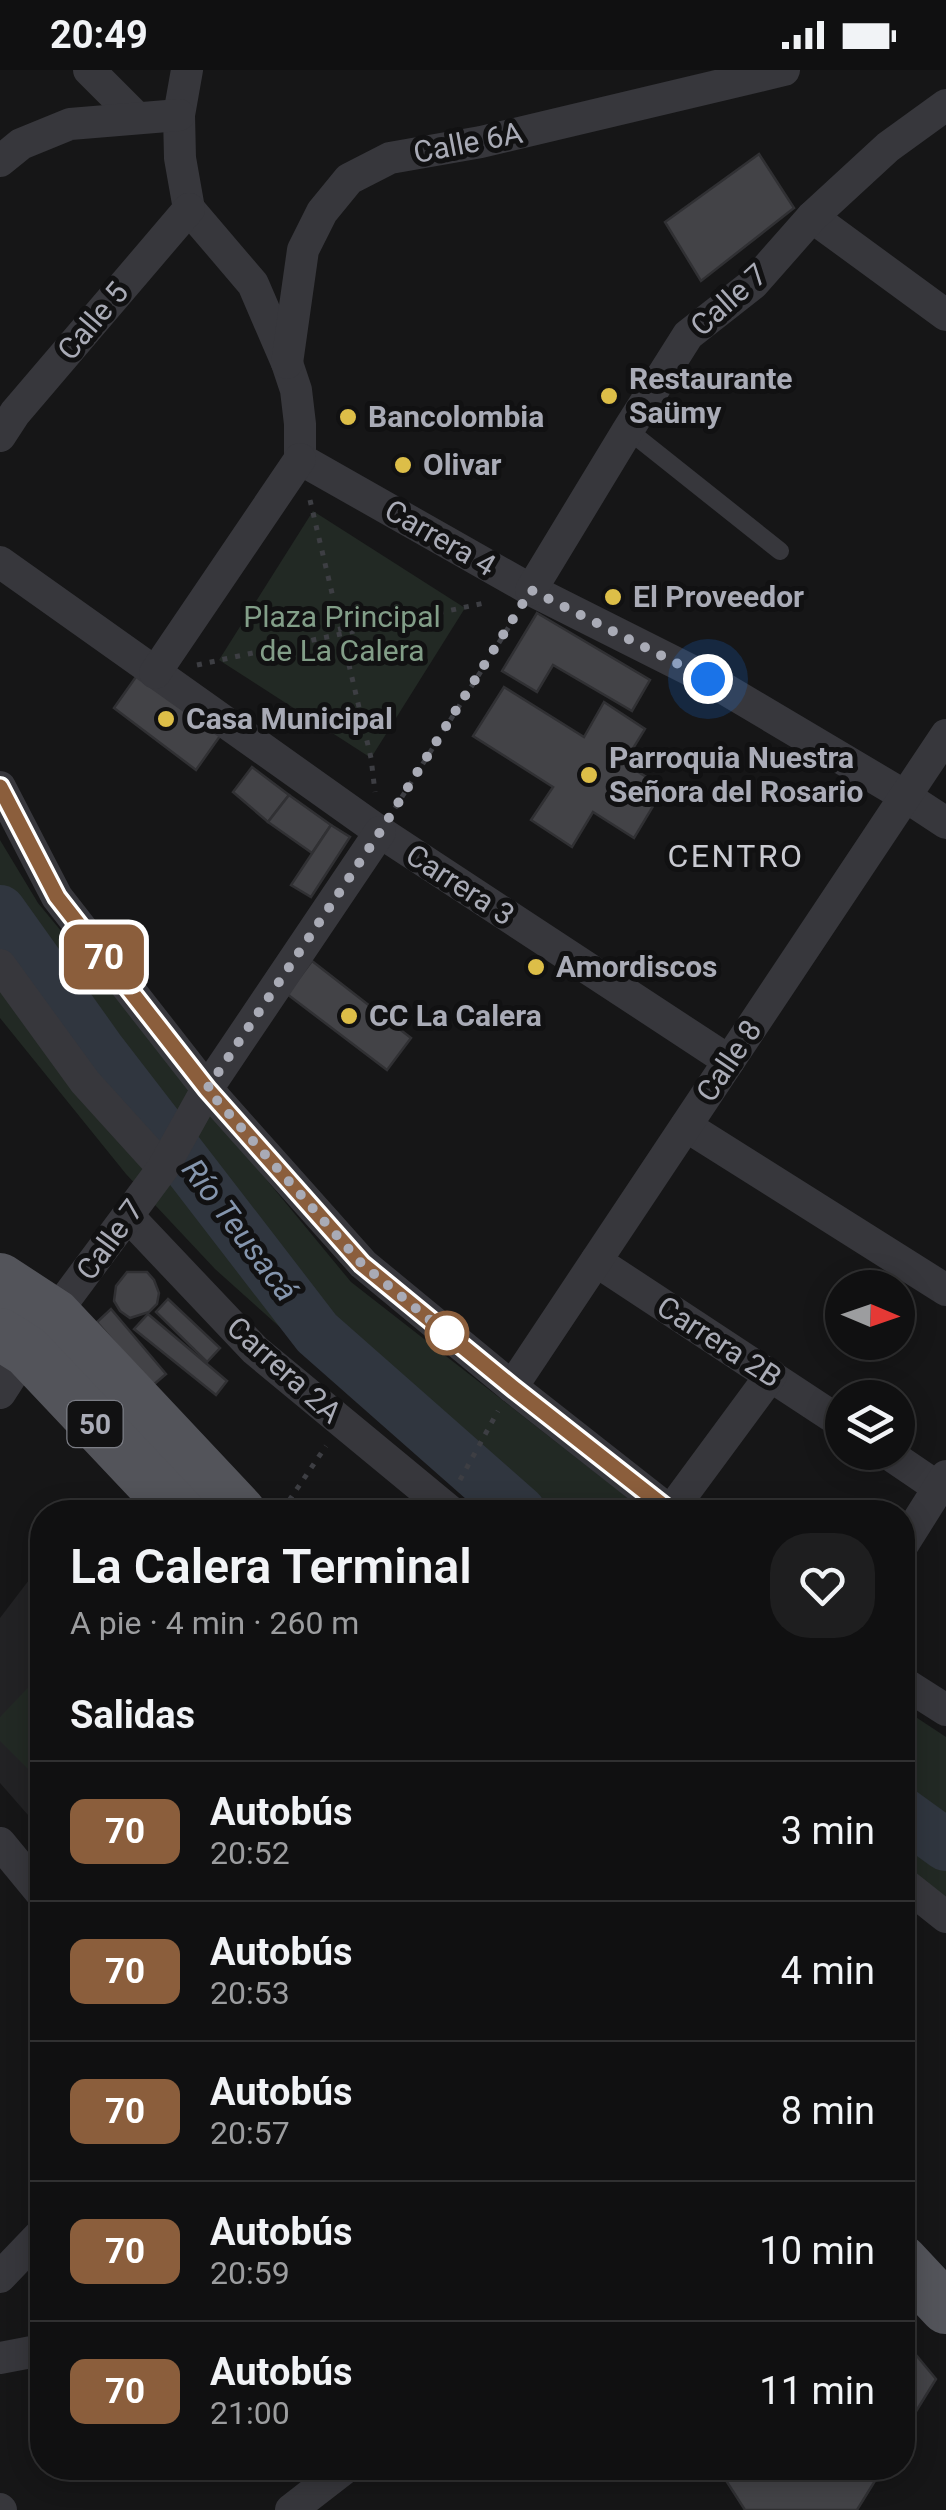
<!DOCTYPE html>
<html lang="es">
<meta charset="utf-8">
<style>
:root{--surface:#101011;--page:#1e1e1f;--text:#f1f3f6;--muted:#9c9d9f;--line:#303031}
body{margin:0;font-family:Roboto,sans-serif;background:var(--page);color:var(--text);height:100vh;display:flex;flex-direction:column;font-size:38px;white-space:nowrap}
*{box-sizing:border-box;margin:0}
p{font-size:32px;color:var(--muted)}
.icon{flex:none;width:55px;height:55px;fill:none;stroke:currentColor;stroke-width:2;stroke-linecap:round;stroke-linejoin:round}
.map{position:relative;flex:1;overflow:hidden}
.panel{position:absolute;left:30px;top:1430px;width:885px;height:980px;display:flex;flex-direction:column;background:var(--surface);border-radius:40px;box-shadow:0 5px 25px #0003,0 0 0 2px var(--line)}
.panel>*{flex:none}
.badge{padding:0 20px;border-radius:15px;font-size:35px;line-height:65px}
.needle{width:65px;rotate:92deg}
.fabs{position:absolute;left:825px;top:1200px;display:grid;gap:20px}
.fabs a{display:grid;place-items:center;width:90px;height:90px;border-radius:50%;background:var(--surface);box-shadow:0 5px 25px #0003,0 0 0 2px var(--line);font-size:50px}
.you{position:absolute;width:50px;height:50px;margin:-25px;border:8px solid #fff;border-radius:50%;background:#1a73e8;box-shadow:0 0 0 15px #1a73e833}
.map>.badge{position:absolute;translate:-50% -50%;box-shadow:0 0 0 5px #fff}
h2{padding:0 40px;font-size:38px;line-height:90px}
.round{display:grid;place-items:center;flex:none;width:105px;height:105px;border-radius:40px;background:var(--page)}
.summary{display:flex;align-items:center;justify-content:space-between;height:170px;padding:0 40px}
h1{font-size:48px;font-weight:600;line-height:75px}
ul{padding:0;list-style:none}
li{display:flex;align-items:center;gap:30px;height:140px;padding:0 40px;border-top:2px solid var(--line)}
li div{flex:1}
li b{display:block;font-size:38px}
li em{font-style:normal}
li .badge{min-width:110px;font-weight:700;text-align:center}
.status{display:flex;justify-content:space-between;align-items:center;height:70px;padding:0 50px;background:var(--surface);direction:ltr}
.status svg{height:28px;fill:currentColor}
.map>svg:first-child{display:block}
.built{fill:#222224}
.green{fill:#222924}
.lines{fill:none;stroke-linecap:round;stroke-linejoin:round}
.river{stroke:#30363f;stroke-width:52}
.building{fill:#434347;stroke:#303033;stroke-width:2.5}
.path{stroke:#3d3e43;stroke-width:5;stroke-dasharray:5 8;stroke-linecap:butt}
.service{stroke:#37373c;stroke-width:18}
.minor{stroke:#37373c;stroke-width:32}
.primary{stroke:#53545a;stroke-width:52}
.line-casing{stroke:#fff;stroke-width:22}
.line{stroke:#8b5e3c;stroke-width:15}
.walk{stroke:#a9abb6;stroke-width:10;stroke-dasharray:0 18}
.poi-dot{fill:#ddbe48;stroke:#111112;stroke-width:4}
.stop-dot{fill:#fff;stroke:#8b5e3c;stroke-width:5}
.labels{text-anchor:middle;stroke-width:10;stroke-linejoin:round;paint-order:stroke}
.shield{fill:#111112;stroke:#7b7d85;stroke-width:2.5}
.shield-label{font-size:28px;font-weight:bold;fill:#a9abb6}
.street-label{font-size:30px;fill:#a9abb6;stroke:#111112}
.poi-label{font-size:30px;font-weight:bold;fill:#a9abb6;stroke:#111112;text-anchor:start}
.park-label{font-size:30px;fill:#829e88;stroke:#111112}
.neighbourhood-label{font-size:32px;letter-spacing:2.5px;fill:#cacbd2;stroke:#111112}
.water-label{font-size:32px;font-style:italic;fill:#8495ad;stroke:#111112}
</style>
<div class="status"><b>20:49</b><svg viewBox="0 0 49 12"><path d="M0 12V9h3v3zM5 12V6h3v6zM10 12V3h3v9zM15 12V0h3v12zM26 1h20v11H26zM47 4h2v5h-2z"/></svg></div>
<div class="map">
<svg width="946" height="2440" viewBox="0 0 946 2440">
<rect width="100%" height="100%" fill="#161617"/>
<polygon class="built" points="42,1493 42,1761 0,1713 0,1548"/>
<g class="green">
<polygon points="313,441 465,538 371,688 219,590"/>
<polygon points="0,770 38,833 351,1212 646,1442 486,1442 215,1199 126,1104 0,948"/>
<polygon points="41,1604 42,1605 42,1713 0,1671 0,1647"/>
<polygon points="902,1638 946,1667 946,1831 903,1797"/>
</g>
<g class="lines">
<g class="river">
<polyline points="0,841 99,980 317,1263 520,1442"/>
<polyline points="902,1743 946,1775"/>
</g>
</g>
<g class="building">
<polygon points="759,84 794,138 701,211 665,152"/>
<polygon points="537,543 650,610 632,641 553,595 537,622 502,601"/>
<polygon points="138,604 220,666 196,700 114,638"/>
<polygon points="504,617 584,667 604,632 645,659 624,693 664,718 634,768 593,742 572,777 531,750 553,717 473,666"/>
<polygon points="252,697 289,725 268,752 233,722"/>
<polygon points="289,725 331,755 312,783 268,752"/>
<polygon points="331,755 350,767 311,827 291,815"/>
<polygon points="312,891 411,968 387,1000 287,924"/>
<polygon points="127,1202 147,1202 154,1210 159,1223 157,1234 149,1242 130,1248 120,1241 114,1231 116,1216"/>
<polygon points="168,1229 220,1278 207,1292 156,1242"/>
<polygon points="111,1239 166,1304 152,1316 97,1252"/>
<polygon points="148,1244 227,1311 216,1325 134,1259"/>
<polygon points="902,2268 936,2309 902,2364"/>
<polygon points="718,2398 883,2398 857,2440 745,2440"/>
</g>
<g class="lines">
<g class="path">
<polyline points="310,430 371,688 375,722"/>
<polyline points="197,595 489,532"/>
<polyline points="395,738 517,544"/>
<polyline points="460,1410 498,1341"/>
<polyline points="282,1441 326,1376"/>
</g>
<polyline class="service" points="628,360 780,481"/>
<g class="minor">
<polyline points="89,0 137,48"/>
<polyline points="187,0 179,45 180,88 189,139"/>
<polyline points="0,91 21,74 70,54 179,45"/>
<polyline points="189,139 253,214 287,293 296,320 300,354 300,389"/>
<polyline points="812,147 946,245"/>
<polyline points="287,293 303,180 322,142 349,109 390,88 481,72 784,0"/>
<polyline points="0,366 15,343 189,139"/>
<polyline points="300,389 531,520 708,609 905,726 946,753"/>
<polyline points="0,492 380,762 729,991"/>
<polyline points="531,520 628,360 688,265 753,214 812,147 888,77 946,35"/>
<polyline points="155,603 300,389"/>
<polyline points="0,717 57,827 207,1019 363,1194 512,1317 671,1442"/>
<polyline points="0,895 85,1012 163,1098"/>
<polyline points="686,1056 946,1220"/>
<polyline points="128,1146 255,1280 451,1442"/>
<polyline points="596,1191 842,1353"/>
<polyline points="512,1317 946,665"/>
<polyline points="0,1323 27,1281 163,1098 207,1019 380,762"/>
<polyline points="886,1382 939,1418"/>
<polyline points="670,1442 771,1305"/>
<polyline points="902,1476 946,1406"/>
<polyline points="902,1612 946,1640"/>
<polyline points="0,1773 42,1824"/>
<polyline points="902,1812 946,1847"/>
<polyline points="0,2207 42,2163"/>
<polyline points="0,2288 42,2280"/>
<polyline points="0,2439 1,2440"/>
<polyline points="291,2440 345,2398"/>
</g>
<g class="primary">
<polyline points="0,1209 55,1245 240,1442"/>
<polyline points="0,1264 27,1281 179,1442"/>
<polyline points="902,2191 946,2238"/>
</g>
</g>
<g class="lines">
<g class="line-casing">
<polyline id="line" points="0,717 57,827 207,1019 362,1194 512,1317 671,1442"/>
</g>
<use href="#line" class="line"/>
<polyline class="walk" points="447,1263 452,1268 362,1194 207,1019 380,762 531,520 708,609"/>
</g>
<g class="poi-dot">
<circle cx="609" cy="326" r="10"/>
<circle cx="348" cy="347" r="10"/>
<circle cx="403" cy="395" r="10"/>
<circle cx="613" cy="527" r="10"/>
<circle cx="166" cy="649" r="10"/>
<circle cx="589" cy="705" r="10"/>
<circle cx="536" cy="897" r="10"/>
<circle cx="349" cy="946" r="10"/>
</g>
<circle class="stop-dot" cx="447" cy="1263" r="20"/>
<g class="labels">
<rect class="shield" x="67.5" y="1331" width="55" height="46" rx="8"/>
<g class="shield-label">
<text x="95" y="1364">50</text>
</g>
<g class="street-label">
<text transform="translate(468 73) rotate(-11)" y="10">Calle 6A</text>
<text transform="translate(729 230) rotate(-42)" y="10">Calle 7</text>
<text transform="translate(93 251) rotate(-50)" y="10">Calle 5</text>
<text transform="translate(440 468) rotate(30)" y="10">Carrera 4</text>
<text transform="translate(460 815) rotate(33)" y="10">Carrera 3</text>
<text transform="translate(729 991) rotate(-56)" y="10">Calle 8</text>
<text transform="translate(110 1170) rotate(-54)" y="10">Calle 7</text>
<text transform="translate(719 1272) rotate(33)" y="10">Carrera 2B</text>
<text transform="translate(284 1300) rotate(42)" y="10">Carrera 2A</text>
</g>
<g class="poi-label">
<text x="629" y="319">Restaurante<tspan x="629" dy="34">Saümy</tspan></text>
<text x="368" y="357">Bancolombia</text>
<text x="423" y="405">Olivar</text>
<text x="633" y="537">El Proveedor</text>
<text x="186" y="659">Casa Municipal</text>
<text x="609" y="698">Parroquia Nuestra<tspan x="609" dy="34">Señora del Rosario</tspan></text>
<text x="556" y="907">Amordiscos</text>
<text x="369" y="956">CC La Calera</text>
</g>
<g class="park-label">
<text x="342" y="557">Plaza Principal<tspan x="342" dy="34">de La Calera</tspan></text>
</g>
<g class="neighbourhood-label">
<text x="736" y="797">CENTRO</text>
</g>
<g class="water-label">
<text transform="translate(240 1160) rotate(53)" y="11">Río Teusacá</text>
</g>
</g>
</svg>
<div class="fabs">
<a><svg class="needle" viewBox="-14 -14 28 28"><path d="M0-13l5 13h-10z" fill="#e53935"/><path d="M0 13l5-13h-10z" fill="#9c9d9f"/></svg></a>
<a><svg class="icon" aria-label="layers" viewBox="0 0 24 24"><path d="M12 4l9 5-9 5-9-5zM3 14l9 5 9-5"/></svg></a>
</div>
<div class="you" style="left:708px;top:609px"></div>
<b class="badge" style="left:104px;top:887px;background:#8b5e3c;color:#fff">70</b>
<section class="panel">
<div class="summary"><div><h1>La Calera Terminal</h1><p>A pie · 4 min · 260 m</p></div><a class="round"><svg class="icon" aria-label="heart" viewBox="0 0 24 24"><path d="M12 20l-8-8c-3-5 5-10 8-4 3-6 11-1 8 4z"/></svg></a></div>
<h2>Salidas</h2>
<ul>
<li><span class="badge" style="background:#8b5e3c;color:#fff">70</span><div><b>Autobús</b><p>20:52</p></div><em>3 min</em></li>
<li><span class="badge" style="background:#8b5e3c;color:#fff">70</span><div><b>Autobús</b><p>20:53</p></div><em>4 min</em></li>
<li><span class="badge" style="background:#8b5e3c;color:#fff">70</span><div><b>Autobús</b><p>20:57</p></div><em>8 min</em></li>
<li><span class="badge" style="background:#8b5e3c;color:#fff">70</span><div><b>Autobús</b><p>20:59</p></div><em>10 min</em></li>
<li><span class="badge" style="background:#8b5e3c;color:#fff">70</span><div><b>Autobús</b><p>21:00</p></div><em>11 min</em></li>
</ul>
</section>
</div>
